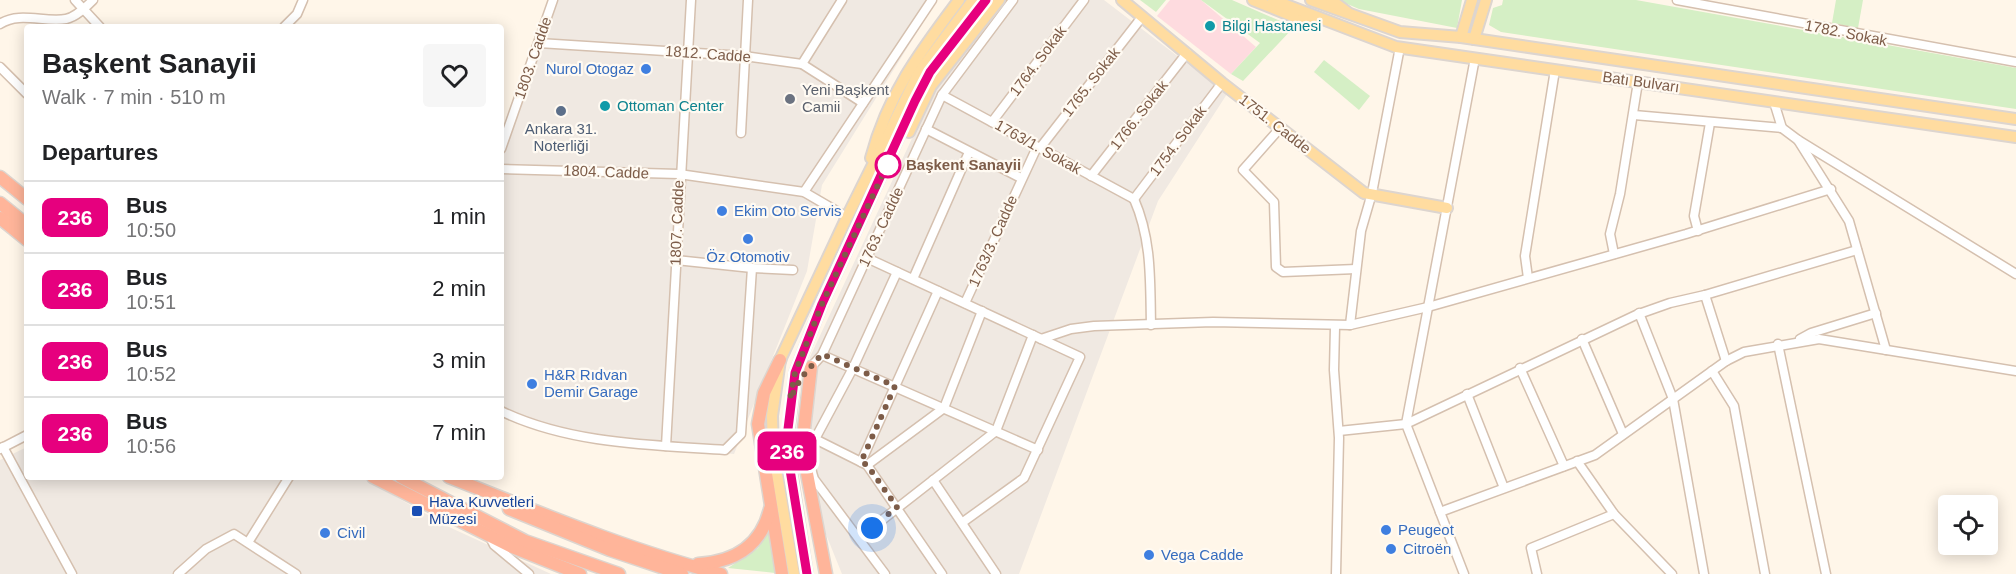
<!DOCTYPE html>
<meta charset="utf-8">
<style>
:root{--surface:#fff;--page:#f6f6f6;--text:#202124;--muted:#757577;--line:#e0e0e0}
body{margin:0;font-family:Helvetica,sans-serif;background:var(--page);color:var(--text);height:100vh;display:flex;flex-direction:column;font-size:22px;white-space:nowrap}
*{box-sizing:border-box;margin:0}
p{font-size:20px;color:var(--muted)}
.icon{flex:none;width:33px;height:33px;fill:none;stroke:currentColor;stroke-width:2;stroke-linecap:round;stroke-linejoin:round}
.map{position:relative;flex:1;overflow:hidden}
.sheet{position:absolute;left:24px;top:24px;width:480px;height:456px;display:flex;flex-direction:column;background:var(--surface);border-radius:6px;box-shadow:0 3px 15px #0003}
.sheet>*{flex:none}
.badge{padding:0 12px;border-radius:9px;font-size:21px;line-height:39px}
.fabs{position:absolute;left:1938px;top:495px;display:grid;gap:12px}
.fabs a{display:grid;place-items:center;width:60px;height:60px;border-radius:6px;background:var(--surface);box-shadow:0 3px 15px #0003;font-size:30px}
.you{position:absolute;width:30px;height:30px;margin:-15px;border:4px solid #fff;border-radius:50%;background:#1a73e8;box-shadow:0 0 0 9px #1a73e833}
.map>.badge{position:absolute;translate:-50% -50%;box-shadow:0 0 0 3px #fff}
h2{padding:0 18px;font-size:22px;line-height:54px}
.round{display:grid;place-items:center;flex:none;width:63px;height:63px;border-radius:6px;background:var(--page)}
.summary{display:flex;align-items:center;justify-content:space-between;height:102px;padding:0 18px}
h1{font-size:28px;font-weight:800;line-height:45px}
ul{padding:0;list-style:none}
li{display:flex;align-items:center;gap:18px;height:72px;padding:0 18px;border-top:2px solid var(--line)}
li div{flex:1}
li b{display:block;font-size:22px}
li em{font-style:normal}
li .badge{min-width:66px;font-weight:700;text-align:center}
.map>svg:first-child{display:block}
.industrial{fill:#f0e9e2}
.medical{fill:#fedbdf}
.green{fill:#d5efc5}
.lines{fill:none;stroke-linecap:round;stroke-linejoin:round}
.minor-casing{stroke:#d5c0af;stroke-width:11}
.major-casing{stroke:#ddd5cf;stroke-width:14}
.highway-casing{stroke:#ddd5cf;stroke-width:15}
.minor{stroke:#fff;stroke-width:8}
.major{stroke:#ffdca0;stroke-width:10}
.highway{stroke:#ffb59a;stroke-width:12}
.line-casing{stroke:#fff;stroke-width:14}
.line{stroke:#e6007e;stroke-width:9}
.walk{stroke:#7d5c48;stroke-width:6;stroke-dasharray:0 10.8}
.culture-dot{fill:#0f9aa8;stroke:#fffaf2;stroke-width:2}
.shop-dot{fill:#3f7fe0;stroke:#fffaf2;stroke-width:2}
.worship-dot{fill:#6b7280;stroke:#fffaf2;stroke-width:2}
.service-dot{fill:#5c6f8a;stroke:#fffaf2;stroke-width:2}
.stop-dot{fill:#fff;stroke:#e6007e;stroke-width:3}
.transit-dot{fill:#1a4fb4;stroke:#fffaf2;stroke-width:2}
.labels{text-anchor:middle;stroke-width:4.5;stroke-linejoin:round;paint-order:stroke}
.culture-label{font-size:15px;fill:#0d838f;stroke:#fffaf2;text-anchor:start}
.street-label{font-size:15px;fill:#7d5c48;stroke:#fffaf2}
.shop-label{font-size:15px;fill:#366cbe;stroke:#fffaf2;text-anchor:start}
.worship-label{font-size:15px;fill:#5b616d;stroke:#fffaf2;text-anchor:start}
.service-label{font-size:15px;fill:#4e5e75;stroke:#fffaf2}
.stop-label{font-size:15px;font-weight:bold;fill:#7d5c48;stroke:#fffaf2;text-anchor:start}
.transit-label{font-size:15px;fill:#164399;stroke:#fffaf2;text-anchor:start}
</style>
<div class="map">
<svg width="2016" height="574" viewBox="0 0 2016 574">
<rect width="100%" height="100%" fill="#fff6e9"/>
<g class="industrial">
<polygon points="553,0 937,0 822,185 807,271 734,454 600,442 515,423 501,415 501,150"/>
<polygon points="1004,0 1104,0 1227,94 1158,201 1019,574 842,574 821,522 806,446 810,357 936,87"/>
<polygon points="27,447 27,477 361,477 449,527 551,574 0,574 0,460"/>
</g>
<polygon class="medical" points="1170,0 1201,0 1256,47 1231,74 1157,16"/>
<g class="green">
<polygon points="1140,0 1166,0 1156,12"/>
<polygon points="1201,0 1232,0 1294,27 1243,81 1231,74 1260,43"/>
<polygon points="1338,0 1462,0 1457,28 1359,9"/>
<polygon points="1503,0 1636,0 2016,68 2016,109 1501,32 1489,25 1493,8 1502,5"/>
<polygon points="1836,0 1863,0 1858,28 1832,23"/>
<polygon points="1324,60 1370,96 1359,110 1314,72"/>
<polygon points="769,530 775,573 728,568 758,548"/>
</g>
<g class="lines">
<g class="minor-casing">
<g id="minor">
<polyline points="75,0 100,27"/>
<polyline points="1677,0 2016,62"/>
<path d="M0 24C19 11 45 23 66 19 76 17 86 7 93 0"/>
<polyline points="284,27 297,14 303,0"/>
<polyline points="539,43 744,56 802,64 842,0"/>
<polyline points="802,64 863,103"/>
<polyline points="0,67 27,94"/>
<polyline points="942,95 1134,199"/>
<polyline points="1774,102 1782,128 1798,140 2016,274"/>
<polyline points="1634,115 1782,128"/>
<polyline points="992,122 1084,0"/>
<polyline points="1281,127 1243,170 1274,202 1276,267 1283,272 1356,269"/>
<polyline points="926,129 1021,178"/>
<polyline points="741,133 748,0"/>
<polyline points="1798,140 1849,221 1886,350"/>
<polyline points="1040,148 1142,17"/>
<polyline points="501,149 553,0"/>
<polyline points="501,169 679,174 804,192 847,217"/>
<polyline points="1091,176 1187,53"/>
<polyline points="804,192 932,0"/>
<polyline points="1134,199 1222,83"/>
<path d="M1134 199C1152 240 1150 281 1151 325"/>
<polyline points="1698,231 1694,216 1710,123"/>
<polyline points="1614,254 1610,234 1620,194 1638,82"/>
<polyline points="867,258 1080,357 1024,478 963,522"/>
<polyline points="676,260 752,268 793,270"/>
<polyline points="1528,278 1525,256 1555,70"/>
<polyline points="913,279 969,152"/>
<polyline points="965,303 1037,147"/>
<polyline points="1639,313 1673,399 1704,574"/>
<polyline points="1350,325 1361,231 1372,193 1400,47"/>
<polyline points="1335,327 1334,370 1339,438 1336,574"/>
<polyline points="1041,339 1071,329 1094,326 1213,322 1350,325 1428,307 1686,234 1831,189"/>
<polyline points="1582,339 1623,434"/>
<polyline points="1800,339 1811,333 1876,313"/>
<polyline points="1778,344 1826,574"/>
<polyline points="822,355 1038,450"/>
<polyline points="1726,361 1705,295 1857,250"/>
<polyline points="811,367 822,355 942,95 1013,0"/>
<polyline points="1520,368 1564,466"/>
<polyline points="1712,371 1734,406 1765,574"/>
<polyline points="1467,394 1504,488"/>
<path d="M501 411C569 444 651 445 725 450L741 434 752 268"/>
<polyline points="1339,431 1406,424 1636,315 1670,303 1705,295"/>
<polyline points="815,439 867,465 942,574"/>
<polyline points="666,446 691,0"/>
<polyline points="3,447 72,574"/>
<polyline points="0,449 27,435"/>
<polyline points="1577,461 1614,514 1672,574"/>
<polyline points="861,462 938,291"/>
<polyline points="867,465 944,408 982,311"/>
<polyline points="933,480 996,574"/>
<polyline points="1440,512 1595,455 1726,361 1744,352 1819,339 2016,371"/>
<polyline points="489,535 494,545 529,574"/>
<polyline points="859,538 996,431 1033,335"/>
<polyline points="249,541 289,477"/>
<polyline points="178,574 206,549 234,534 296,574"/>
<path d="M885 574 814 479C809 464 809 453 815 439L853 368 897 272"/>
<polyline points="1464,574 1406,424 1475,58"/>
<polyline points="1537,574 1531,548 1614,514"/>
</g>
</g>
<g class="major-casing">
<g id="major">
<polyline points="1122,0 1222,83 1364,193 1447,208"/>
<polyline points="1253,0 1300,19 1315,22"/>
<polyline points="1273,0 1396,47 2016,137"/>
<polyline points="1311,0 1400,32 1461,37 2016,119"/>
<polyline points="1331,0 1347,12"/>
<polyline points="1461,37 1472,0"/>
<polyline points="1474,39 1486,0"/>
<polyline points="909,132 931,86 999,0"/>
<path d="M871 158C888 94 920 52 959 0"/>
<polyline points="794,574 773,451 772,416 780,360 847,217 919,72 973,0"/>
<polyline points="807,574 787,445 795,373 822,304 915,101 931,72 986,0"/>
</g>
</g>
<g class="highway-casing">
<g id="highway">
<polyline points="0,177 27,199"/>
<polyline points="0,203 27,225"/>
<polyline points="0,218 27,240"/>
<polyline points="780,360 764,393 758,424 782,574"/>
<polyline points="811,367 802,447 826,574"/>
<polyline points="373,477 512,547 580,574"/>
<polyline points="401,477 525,541 619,574"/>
<path d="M449 477C538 512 628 550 721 574"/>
<polyline points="509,509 610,550 682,574"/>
<path d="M698 564C735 562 761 546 770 509"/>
</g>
</g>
<use href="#minor" class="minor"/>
<use href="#major" class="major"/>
<use href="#highway" class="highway"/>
</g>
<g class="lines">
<g class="line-casing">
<polyline id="line" points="807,574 786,445 795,373 822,304 915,101 930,72 986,0"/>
</g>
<use href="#line" class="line"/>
<polyline class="walk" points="872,528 897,507 867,465 861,462 895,386 822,354 801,378 790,399 795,373 822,304 890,159 888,165"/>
</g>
<g class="culture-dot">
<circle cx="1210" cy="26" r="6"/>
<circle cx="605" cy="106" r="6"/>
</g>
<g class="shop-dot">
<circle cx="646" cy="69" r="6"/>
<circle cx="722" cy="211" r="6"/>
<circle cx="748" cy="239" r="6"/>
<circle cx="532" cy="384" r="6"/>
<circle cx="1386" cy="530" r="6"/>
<circle cx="325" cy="533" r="6"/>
<circle cx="1391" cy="549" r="6"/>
<circle cx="1149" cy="555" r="6"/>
</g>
<circle class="worship-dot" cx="790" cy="99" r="6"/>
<circle class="service-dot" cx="561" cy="111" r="6"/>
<circle class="stop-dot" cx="888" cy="165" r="12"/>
<rect class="transit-dot" x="411" y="505" width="12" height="12" rx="3"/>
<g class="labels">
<g class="culture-label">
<text x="1222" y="31">Bilgi Hastanesi</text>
<text x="617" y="111">Ottoman Center</text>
</g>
<g class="street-label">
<text transform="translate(1846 33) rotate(11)" y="5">1782. Sokak</text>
<text transform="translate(708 54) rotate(4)" y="5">1812. Cadde</text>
<text transform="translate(533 58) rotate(-71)" y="5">1803. Cadde</text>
<text transform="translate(1038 61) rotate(-53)" y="5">1764. Sokak</text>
<text transform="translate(1091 82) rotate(-52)" y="5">1765. Sokak</text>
<text transform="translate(1641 82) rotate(8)" y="5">Batı Bulvarı</text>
<text transform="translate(1139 115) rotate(-52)" y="5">1766. Sokak</text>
<text transform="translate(1275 124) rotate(38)" y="5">1751. Cadde</text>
<text transform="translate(1178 141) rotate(-53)" y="5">1754. Sokak</text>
<text transform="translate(1038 147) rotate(29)" y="5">1763/1. Sokak</text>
<text transform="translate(606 172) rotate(2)" y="5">1804. Cadde</text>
<text transform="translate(677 223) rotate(-88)" y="5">1807. Cadde</text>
<text transform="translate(881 227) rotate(-65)" y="5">1763. Cadde</text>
<text transform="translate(993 241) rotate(-66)" y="5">1763/3. Cadde</text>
</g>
<g class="shop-label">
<text x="634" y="74" text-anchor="end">Nurol Otogaz</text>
<text x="734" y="216">Ekim Oto Servis</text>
<text x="748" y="262" text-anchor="middle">Öz Otomotiv</text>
<text x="544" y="380">H&amp;R Rıdvan<tspan x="544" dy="17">Demir Garage</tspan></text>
<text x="1398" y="535">Peugeot</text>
<text x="337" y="538">Civil</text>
<text x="1403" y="554">Citroën</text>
<text x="1161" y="560">Vega Cadde</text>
</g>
<g class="worship-label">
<text x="802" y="95">Yeni Başkent<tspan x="802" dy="17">Camii</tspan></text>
</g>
<g class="service-label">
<text x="561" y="134">Ankara 31.<tspan x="561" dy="17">Noterliği</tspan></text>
</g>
<g class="stop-label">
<text x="906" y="170">Başkent Sanayii</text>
</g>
<g class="transit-label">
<text x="429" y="507">Hava Kuvvetleri<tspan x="429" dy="17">Müzesi</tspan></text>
</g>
</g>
</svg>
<div class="fabs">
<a><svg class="icon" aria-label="locate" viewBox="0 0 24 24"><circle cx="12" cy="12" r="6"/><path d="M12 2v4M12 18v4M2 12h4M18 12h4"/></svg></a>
</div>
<div class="you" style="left:872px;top:528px"></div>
<b class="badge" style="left:787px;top:451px;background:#e6007e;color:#fff">236</b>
<section class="sheet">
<div class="summary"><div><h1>Başkent Sanayii</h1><p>Walk · 7 min · 510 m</p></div><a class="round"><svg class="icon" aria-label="heart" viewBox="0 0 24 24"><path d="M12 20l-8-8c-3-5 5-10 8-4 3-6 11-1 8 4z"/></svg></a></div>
<h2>Departures</h2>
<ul>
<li><span class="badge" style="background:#e6007e;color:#fff">236</span><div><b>Bus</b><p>10:50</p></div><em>1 min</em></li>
<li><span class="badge" style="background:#e6007e;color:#fff">236</span><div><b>Bus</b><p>10:51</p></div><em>2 min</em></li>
<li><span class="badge" style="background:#e6007e;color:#fff">236</span><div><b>Bus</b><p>10:52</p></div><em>3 min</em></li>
<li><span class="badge" style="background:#e6007e;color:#fff">236</span><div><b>Bus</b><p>10:56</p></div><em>7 min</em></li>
</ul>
</section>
</div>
